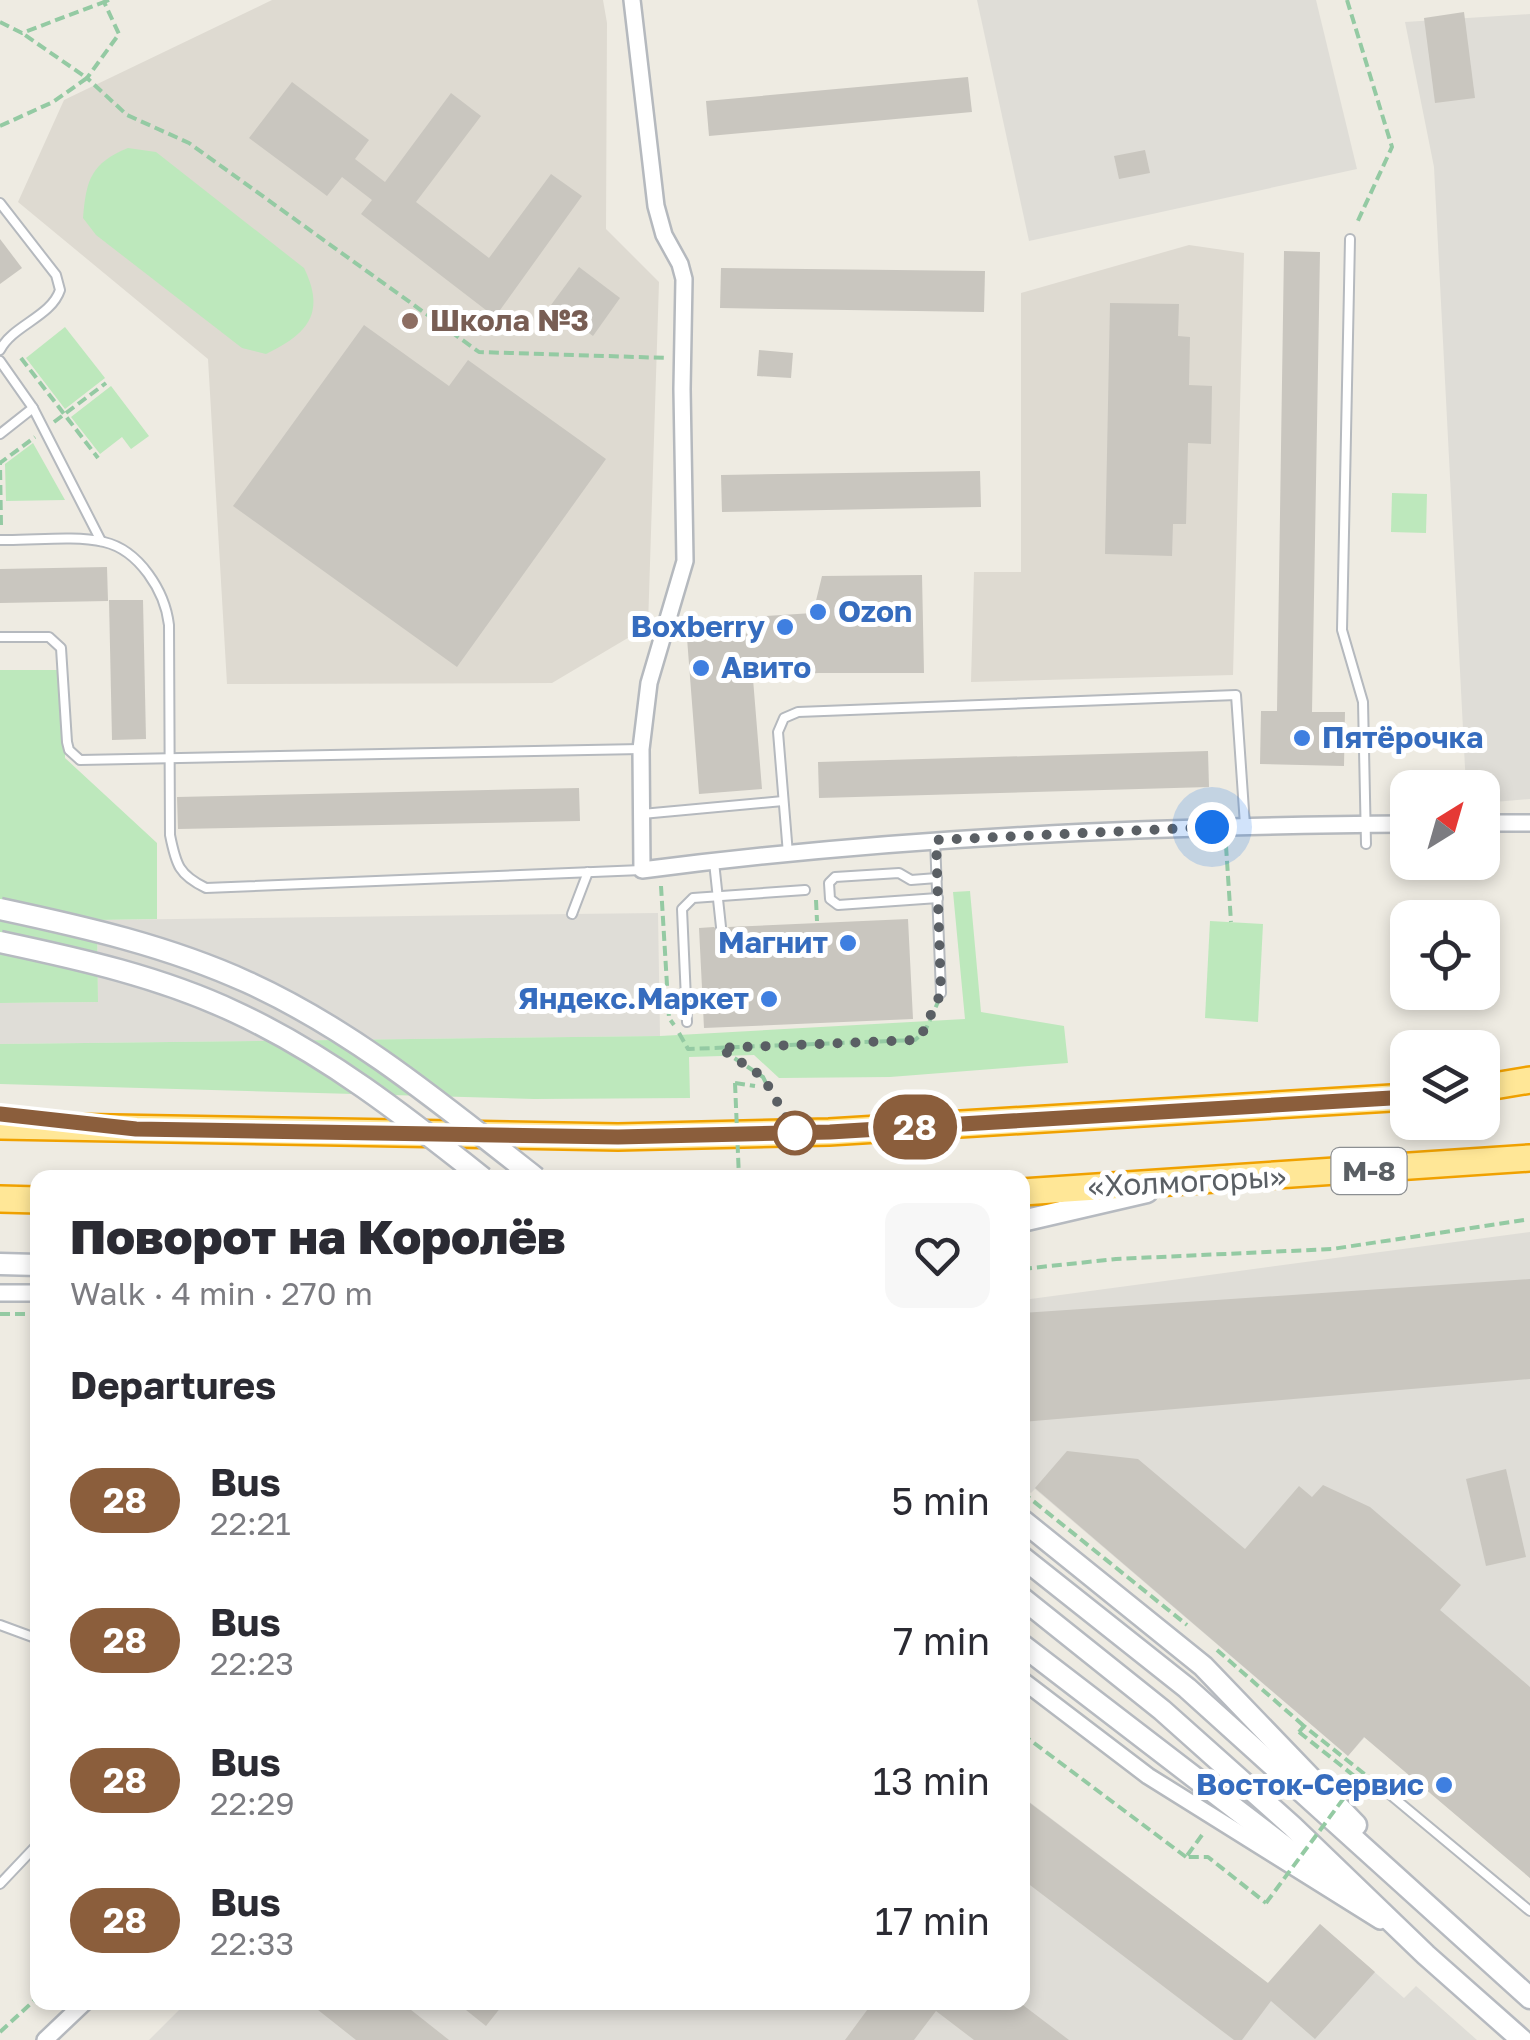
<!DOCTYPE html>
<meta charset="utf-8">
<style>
:root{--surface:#fff;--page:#f7f7f7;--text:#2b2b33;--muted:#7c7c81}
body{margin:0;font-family:"Golos Text",sans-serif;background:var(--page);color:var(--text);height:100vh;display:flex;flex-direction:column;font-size:38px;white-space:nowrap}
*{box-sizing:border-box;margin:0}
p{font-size:32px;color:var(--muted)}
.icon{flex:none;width:55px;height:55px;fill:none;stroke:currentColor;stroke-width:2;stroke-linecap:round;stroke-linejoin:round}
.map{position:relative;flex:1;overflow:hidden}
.panel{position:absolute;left:30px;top:1170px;width:1000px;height:840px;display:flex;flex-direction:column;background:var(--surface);border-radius:20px;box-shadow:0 5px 15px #0003}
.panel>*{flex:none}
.badge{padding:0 20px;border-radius:32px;font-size:35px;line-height:65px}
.needle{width:65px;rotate:37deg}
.fabs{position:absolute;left:1390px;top:770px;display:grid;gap:20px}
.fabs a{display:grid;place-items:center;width:110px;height:110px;border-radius:20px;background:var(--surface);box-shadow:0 5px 15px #0003;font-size:50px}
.you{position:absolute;width:50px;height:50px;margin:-25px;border:8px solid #fff;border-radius:50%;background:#1a73e8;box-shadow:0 0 0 15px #1a73e833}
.map>.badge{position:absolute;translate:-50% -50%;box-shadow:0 0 0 5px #fff}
h2{padding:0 40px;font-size:38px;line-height:90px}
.round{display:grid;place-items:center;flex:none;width:105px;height:105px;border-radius:20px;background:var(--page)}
.headline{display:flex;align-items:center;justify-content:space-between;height:170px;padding:0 40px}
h1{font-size:48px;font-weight:800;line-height:75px}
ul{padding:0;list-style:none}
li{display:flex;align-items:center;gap:30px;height:140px;padding:0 40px}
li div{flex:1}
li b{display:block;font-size:38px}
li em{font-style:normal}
li .badge{min-width:110px;font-weight:700;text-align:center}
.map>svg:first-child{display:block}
.industrial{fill:#dfddd7}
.education{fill:#dedad1}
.green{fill:#bde8bc}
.building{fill:#c9c6bf}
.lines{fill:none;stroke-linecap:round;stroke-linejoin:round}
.service-casing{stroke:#b5b9be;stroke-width:12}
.minor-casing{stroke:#b5b9be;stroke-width:20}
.secondary-casing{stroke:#b6bac0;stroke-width:25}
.trunk-casing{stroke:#f0a100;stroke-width:30}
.path{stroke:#94caa3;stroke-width:4;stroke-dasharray:10 5;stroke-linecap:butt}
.service{stroke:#fff;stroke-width:8}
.minor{stroke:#fff;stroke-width:15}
.secondary{stroke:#fff;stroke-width:20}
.trunk{stroke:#ffe797;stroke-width:25}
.secondary-bridge-casing{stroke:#b6bac0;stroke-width:25;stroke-linecap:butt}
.path-bridge{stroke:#94caa3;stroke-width:4;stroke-dasharray:10 5;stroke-linecap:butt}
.secondary-bridge{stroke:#fff;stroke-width:20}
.line-casing{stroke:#fff;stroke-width:22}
.line{stroke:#8b5e3c;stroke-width:15}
.walk{stroke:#5a5f64;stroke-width:10;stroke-dasharray:0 18}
.education-dot{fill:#8d6e63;stroke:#fff;stroke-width:4}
.shop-dot{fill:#3f7fe0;stroke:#fff;stroke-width:4}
.stop-dot{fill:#fff;stroke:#8b5e3c;stroke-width:5}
.labels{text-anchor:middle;stroke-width:10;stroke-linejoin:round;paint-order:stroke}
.shield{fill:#fff;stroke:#8c8f92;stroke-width:2.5}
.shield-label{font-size:28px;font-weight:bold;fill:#5a5f64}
.education-label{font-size:30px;font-weight:bold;fill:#785e54;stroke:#fff;text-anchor:start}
.shop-label{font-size:30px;font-weight:bold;fill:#366cbe;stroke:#fff;text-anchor:end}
.street-label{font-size:30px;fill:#5a5f64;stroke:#fff}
</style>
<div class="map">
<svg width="1530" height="2040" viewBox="0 0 1530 2040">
<rect width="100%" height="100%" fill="#eeebe2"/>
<g class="industrial">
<polygon points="977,0 1316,0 1357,169 1029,241"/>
<polygon points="1530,14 1530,799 1483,803 1482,788 1466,787 1434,167 1405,22"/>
<polygon points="658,913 660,1036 0,1044 0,1003 98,1002 97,920"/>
<polygon points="1530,1232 1530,1878 1365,1737 1348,1756 1035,1489 1031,1493 1023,1486 1023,1300"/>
<polygon points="1023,1797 1253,1972 1244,1985 1258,1994 1320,1924 1404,1998 1416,1986 1477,2040 149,2040 187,2002 1022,2002"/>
</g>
<g class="education">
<polygon points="272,0 603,0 607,23 606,229 659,282 648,626 552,683 227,684 208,359 18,202 64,100"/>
<polygon points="1189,245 1244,253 1233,675 971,682 974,572 1021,572 1021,293"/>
</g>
<g class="green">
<path d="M128 148 156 152 304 268C326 313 308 334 266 354L242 348 96 235 83 218C86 180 91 163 128 148Z"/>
<polygon points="65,327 105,378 65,409 26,358"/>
<polygon points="111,386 149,436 131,449 122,437 100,454 71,417"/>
<polygon points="33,443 65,500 6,501 5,464"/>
<polygon points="1392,493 1427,494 1426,533 1391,532"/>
<polygon points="0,670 65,670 65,758 157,843 157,919 97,920 98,1002 0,1003"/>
<polygon points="970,891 981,1012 1064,1026 1068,1063 890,1077 779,1078 754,1055 689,1057 690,1098 534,1099 0,1084 0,1044 660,1036 965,1019 953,892"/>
<polygon points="1210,921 1263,924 1258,1022 1205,1018"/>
</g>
<g class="building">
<polygon points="1464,12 1475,98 1435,103 1424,18"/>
<polygon points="968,77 972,112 709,136 706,101"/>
<polygon points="292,82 369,140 355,159 385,182 451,93 481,116 416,202 489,258 551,174 582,196 495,317 361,214 372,200 342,177 327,196 249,138"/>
<polygon points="1145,150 1150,173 1119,179 1114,156"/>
<polygon points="0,239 22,268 0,284"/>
<polygon points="1284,251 1320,252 1312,712 1345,712 1344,766 1260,764 1261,711 1277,711"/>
<polygon points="579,267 620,298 593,336 551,305"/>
<polygon points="721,268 985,271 984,312 720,308"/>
<polygon points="1110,303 1179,304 1178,336 1190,337 1189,385 1212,386 1211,444 1188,443 1186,524 1173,524 1172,556 1105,554"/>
<polygon points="364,325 449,386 468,360 606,459 457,667 233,506"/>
<polygon points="759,350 793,353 791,378 757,376"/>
<polygon points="980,471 981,507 722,512 721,475"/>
<polygon points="107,567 108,601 0,603 0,569"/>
<polygon points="922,575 924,673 818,673 753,679 762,789 699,794 687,638 754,633 752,617 813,613 822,576"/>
<polygon points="109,600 143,600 146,739 112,740"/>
<polygon points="1208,751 1209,787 819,798 818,762"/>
<polygon points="579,788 580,821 178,829 177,797"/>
<polygon points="908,919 913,1019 704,1028 699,928 714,927 721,934 728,927"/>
<polygon points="1530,1279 1530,1379 1022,1422 1022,1313"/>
<polygon points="1067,1451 1138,1459 1245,1549 1299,1486 1312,1497 1323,1485 1370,1507 1461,1585 1440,1610 1530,1687 1530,1878 1364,1737 1348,1756 1035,1488"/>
<polygon points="1506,1469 1526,1557 1486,1566 1466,1479"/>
<polygon points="1022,1797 1268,1983 1320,1924 1375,1972 1315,2039 1271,2001 1242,2040 1234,2040 1022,1879"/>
<polygon points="308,2002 401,2002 449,2040 356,2040"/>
<polygon points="456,2002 505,2002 486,2026"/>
<polygon points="873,2002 1019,2002 1069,2040 974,2040 936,2011 914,2040 845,2040"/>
</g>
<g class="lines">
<g class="service-casing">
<g id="service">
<path d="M0 203 56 275 60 290C51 317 13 325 0 350"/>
<polyline points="1350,239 1342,630 1363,702 1366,844"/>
<polyline points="0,361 33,408 0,434"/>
<polyline points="33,408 101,541"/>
<path d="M0 540C33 541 72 535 104 542 139 550 165 591 169 625L170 835C176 865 179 875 206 888L642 870"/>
<polyline points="0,637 49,637 61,648 67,742 69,750 80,760 641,749"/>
<polyline points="642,814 783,801"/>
<polyline points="935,840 941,993"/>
<polyline points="788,854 778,732 784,718 798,712 1236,695 1245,825"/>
<polyline points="714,862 721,927"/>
<polyline points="937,878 911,880 899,873 835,877 829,883 830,899 838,905 938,898"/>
<polyline points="572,914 588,872"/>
<polyline points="687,1022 682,909 693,898 805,890"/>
<polyline points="0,1625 38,1639"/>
<polyline points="1387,1792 1530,1911"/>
<polyline points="0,1884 35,1847 38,1849"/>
</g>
</g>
<g class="minor-casing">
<g id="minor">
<path d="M632 0 656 206 664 235 680 264 684 279 682 389 685 561 649 683 641 749 642 870C896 837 1152 826 1408 824"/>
<polyline points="1482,823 1530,823"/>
<polyline points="0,1293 38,1293"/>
<polyline points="1022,1680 1148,1776 1380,1921"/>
<polyline points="45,2040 85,2002"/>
</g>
</g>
<g class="secondary-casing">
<g id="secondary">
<polyline points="1022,1221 1147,1192"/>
<polyline points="0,1264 38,1265"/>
<polyline points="1022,1520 1203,1666 1356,1825"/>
<polyline points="1022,1557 1187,1688 1530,1998"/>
<polyline points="1022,1598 1162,1710 1292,1826 1426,1955 1522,2040"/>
<polyline points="1022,1645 1345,1893"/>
</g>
</g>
<g class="trunk-casing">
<g id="trunk">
<polyline points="1482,1088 1530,1080"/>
<polyline points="0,1126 618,1137 829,1132 1408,1097"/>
<polyline points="1022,1192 1530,1158"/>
<polyline points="0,1199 38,1200"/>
</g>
</g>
<g class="path">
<polyline points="109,0 104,2 119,34 87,78 127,115 189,143 479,352 668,358"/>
<polyline points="1347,0 1392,147 1356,225"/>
<polyline points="0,22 22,33 104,2"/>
<polyline points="0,126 53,102 87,78 22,33"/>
<polyline points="21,358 98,458"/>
<polyline points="54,422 106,383"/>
<polyline points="1,525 0,463 35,437"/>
<polyline points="1226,846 1231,922"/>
<polyline points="661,886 669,1018 674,1025"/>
<polyline points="816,900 817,921"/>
<polyline points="679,1033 688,1049 915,1040 925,1031 938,1002"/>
<polyline points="722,1050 763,1077 768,1087"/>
<polyline points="735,1083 755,1086"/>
<polyline points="1022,1269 1116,1259 1332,1249 1524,1220"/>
<polyline points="0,1314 38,1314"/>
<polyline points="1022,1492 1187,1625"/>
<polyline points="1217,1650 1304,1726"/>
<polyline points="1299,1732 1304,1726 1377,1784"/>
<polyline points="1299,1732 1358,1779"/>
<polyline points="1022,1734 1186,1857"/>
<polyline points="1202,1835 1186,1857 1208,1857 1266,1903"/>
<polyline points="0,2032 38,1997"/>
</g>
<use href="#service" class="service"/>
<use href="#minor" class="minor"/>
<use href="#secondary" class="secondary"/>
<use href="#trunk" class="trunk"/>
<g class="secondary-bridge-casing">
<g id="secondary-bridge">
<path d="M0 909C84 927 168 946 247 982 353 1030 444 1106 536 1178"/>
<path d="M0 942C80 959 161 977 235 1012 326 1054 405 1116 483 1178"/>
</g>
</g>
<g class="path-bridge">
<polyline points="735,1083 739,1178"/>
<polyline points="1266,1903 1358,1779"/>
</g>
<use href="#secondary-bridge" class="secondary-bridge"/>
</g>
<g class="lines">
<g class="line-casing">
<polyline id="line" points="0,1114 136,1129 618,1137 830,1132 1408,1097"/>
</g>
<use href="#line" class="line"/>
<polyline class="walk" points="795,1133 763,1077 720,1048 915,1040 921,1036 941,993 936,840 1212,827"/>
</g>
<circle class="education-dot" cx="410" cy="321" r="10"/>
<g class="shop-dot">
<circle cx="818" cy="612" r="10"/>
<circle cx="785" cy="627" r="10"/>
<circle cx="701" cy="668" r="10"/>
<circle cx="1302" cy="738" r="10"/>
<circle cx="848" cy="943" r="10"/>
<circle cx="769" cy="999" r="10"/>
<circle cx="1444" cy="1785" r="10"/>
</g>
<circle class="stop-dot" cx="795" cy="1133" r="20"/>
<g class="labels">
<rect class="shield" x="1331.5" y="1148" width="75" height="46" rx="8"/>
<g class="shield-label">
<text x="1369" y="1181">М-8</text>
</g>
<g class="education-label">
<text x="430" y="331">Школа №3</text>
</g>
<g class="shop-label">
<text x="838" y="622" text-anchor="start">Ozon</text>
<text x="765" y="637">Boxberry</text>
<text x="721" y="678" text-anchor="start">Авито</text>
<text x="1322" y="748" text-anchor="start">Пятёрочка</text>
<text x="828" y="953">Магнит</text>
<text x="749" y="1009">Яндекс.Маркет</text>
<text x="1424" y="1795">Восток-Сервис</text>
</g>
<g class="street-label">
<text transform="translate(1187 1182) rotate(-3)" y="10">«Холмогоры»</text>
</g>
</g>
</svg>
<div class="fabs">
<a><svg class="needle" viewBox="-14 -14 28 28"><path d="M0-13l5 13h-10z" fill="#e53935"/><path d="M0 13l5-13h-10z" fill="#7c7c81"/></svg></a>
<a><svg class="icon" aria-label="locate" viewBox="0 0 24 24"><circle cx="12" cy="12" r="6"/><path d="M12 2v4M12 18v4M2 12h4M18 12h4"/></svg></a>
<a><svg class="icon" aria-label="layers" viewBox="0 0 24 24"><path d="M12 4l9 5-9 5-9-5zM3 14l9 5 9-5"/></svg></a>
</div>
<div class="you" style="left:1212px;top:827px"></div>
<b class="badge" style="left:915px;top:1127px;background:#8b5e3c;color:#fff">28</b>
<section class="panel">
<div class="headline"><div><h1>Поворот на Королёв</h1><p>Walk · 4 min · 270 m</p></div><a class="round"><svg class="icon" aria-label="heart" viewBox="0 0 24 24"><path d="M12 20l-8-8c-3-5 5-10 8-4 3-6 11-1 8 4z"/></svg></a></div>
<h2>Departures</h2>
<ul>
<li><span class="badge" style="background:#8b5e3c;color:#fff">28</span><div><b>Bus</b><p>22:21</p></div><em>5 min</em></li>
<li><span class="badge" style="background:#8b5e3c;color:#fff">28</span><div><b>Bus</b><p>22:23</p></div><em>7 min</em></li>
<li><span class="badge" style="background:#8b5e3c;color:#fff">28</span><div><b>Bus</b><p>22:29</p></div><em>13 min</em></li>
<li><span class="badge" style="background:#8b5e3c;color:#fff">28</span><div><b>Bus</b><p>22:33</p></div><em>17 min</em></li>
</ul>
</section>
</div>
